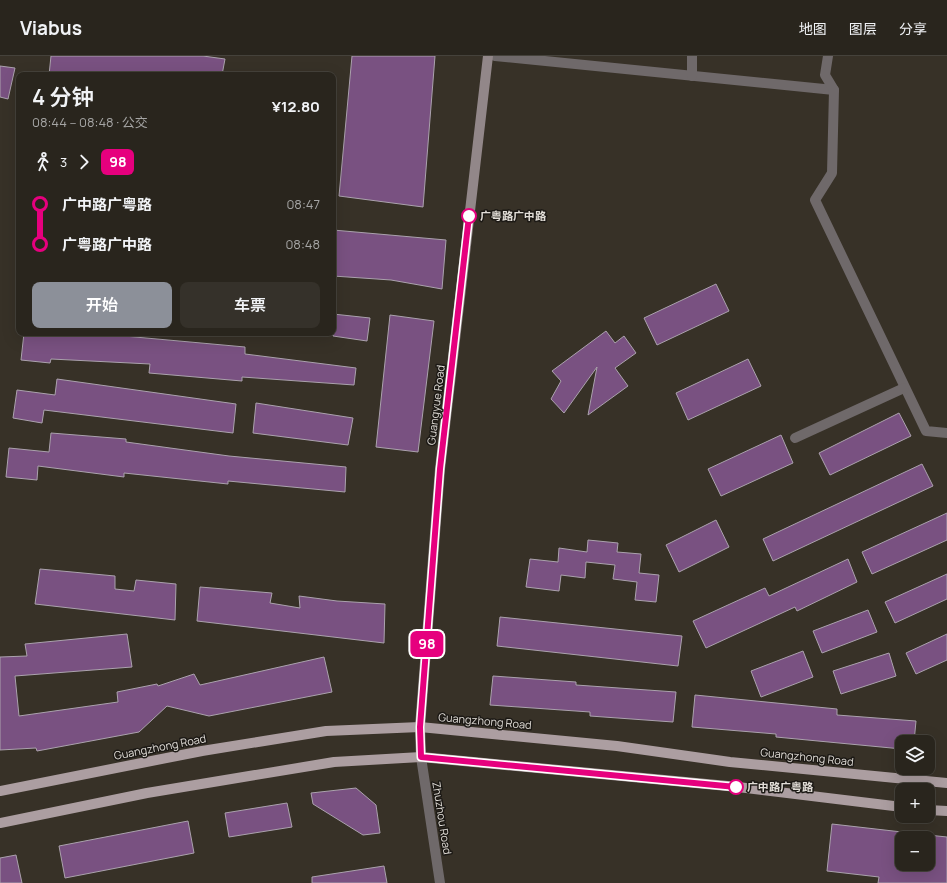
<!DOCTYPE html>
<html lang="zh">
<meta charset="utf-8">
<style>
:root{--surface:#29251d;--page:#35312a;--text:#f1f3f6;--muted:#a5a5a4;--line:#45423b;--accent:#8c9099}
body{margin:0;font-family:Manrope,"Noto Sans SC",sans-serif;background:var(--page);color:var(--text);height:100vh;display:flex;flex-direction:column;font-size:15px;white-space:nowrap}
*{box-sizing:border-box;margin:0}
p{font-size:13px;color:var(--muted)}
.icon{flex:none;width:22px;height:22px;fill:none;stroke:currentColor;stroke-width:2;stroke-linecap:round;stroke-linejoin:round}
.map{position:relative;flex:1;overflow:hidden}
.details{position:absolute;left:16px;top:16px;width:320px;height:264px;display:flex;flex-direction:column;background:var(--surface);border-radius:8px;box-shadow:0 4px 16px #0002,0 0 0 1px var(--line)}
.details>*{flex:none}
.badge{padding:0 8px;border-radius:6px;font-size:14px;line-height:26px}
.tools{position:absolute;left:895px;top:679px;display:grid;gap:8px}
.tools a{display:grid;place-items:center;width:40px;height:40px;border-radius:8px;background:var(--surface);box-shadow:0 4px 16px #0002,0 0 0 1px var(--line);font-size:20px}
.map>.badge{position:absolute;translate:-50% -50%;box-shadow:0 0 0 2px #fff}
.legs{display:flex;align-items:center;gap:6px;height:44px;padding:0 16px;font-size:13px}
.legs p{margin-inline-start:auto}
.summary{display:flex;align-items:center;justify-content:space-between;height:68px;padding:0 16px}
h1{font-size:22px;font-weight:600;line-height:30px}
.button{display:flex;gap:8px;margin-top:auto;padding:8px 16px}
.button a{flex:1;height:46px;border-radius:8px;background:var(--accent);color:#fff;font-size:16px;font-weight:600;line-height:46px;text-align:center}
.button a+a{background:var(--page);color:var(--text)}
ul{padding:0 16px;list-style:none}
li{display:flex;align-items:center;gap:14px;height:40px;font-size:15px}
li i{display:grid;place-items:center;width:6px;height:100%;margin:0 5px;background:currentColor}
li i::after{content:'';width:10px;height:10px;margin:-5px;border:3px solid;border-radius:50%;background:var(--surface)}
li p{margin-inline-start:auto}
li:first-child i{background:linear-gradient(#0000 50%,currentColor 0)}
li:last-child i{background:linear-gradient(currentColor 50%,#0000 0)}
header{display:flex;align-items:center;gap:24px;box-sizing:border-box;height:56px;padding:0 20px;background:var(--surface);border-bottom:1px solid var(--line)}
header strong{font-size:19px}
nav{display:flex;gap:22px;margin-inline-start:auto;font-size:14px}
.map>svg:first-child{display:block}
.building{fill:#795181;stroke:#aba2ad}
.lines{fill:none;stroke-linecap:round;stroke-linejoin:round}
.minor{stroke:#6f696a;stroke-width:10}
.secondary{stroke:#928789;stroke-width:10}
.primary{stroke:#ac9ea1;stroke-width:10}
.line-1-casing{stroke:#fff;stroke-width:9}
.line-1{stroke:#e6007e;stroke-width:6}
.stop-1-dot{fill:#fff;stroke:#e6007e;stroke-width:2}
.labels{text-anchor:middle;stroke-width:3;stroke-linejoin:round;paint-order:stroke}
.stop-label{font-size:11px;font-weight:bold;fill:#e1ddd7;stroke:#1c1915;text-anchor:start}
.street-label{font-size:11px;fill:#e1ddd7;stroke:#1c1915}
</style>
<header>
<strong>Viabus</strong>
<nav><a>地图</a><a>图层</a><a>分享</a></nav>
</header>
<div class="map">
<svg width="947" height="827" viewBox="0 0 947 827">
<rect width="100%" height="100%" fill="#373127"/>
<g class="building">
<polygon points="51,0 203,0 225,3 222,19 49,19"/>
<polygon points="352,0 435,0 423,151 339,140"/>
<polygon points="0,10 15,12 8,43 0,41"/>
<polygon points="333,174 446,184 442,233 391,224 333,220"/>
<polygon points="716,228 729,255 657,289 644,262"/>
<polygon points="333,258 370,262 367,285 333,280"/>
<polygon points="390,259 434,265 418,396 376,391"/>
<polygon points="606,275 615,287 624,280 636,297 615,312 628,330 588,359 597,311 564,357 551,343 561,325 552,315"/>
<polygon points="24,277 63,279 63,277 91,277 245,291 245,298 356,312 354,329 242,321 242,325 149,317 150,308 51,303 50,307 21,304"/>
<polygon points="748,303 761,330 688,364 676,337"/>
<polygon points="57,323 236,348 233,377 44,354 42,367 13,362 17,334 55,339"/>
<polygon points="256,347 353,362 348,389 253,377"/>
<polygon points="899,357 911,380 830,419 819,397"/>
<polygon points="51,377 126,383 126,386 229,400 346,411 345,436 228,425 228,428 124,417 124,421 38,410 37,424 6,421 9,392 49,396"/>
<polygon points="781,379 793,407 721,440 708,413"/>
<polygon points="922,408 933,430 773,505 763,483"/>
<polygon points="947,457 947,484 872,518 862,496"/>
<polygon points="716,464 729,491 679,516 666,489"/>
<polygon points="588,484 618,487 617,496 641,498 639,517 659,519 656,546 635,544 637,526 613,523 615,509 586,506 585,522 561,519 559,535 526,531 530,503 558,506 559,492 587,496"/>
<polygon points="848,503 857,526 797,555 795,551 706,592 693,565 765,532 769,540"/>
<polygon points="40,513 115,520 115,533 134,535 136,524 176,528 175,564 35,548"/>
<polygon points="947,518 947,543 895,567 885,546"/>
<polygon points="200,531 272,537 270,547 300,552 299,540 337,545 385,548 384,587 197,565"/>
<polygon points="868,554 877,576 822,597 813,575"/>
<polygon points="500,561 682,580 678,610 497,590"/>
<polygon points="127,578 132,611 15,620 19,660 118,646 117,636 157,628 158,630 194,618 200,629 324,601 332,636 209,660 167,650 139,676 37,695 36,692 0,694 0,601 27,600 25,588"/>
<polygon points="947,578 947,604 916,618 906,597"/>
<polygon points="803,595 813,621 761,641 751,615"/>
<polygon points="889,597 896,620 841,638 833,615"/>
<polygon points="493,620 576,626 576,629 676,636 673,666 590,660 590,656 490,649"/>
<polygon points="695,639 837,653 837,659 916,665 914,686 902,686 902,693 776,681 776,678 692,671"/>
<polygon points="356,732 376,749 380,777 363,779 313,748 311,737"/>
<polygon points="287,747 292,771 229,781 225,757"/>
<polygon points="188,765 194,797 65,822 59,790"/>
<polygon points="832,768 902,776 902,808 928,808 928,779 947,781 947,827 878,827 879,821 827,815"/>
<polygon points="16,799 22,827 0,827 0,802"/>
<polygon points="384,810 387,827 312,827 312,821"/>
</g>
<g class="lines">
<g class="minor">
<polyline points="495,0 834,34"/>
<polyline points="692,0 692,20"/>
<polyline points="828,0 825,19 834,34 832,117 815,144 926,375 947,377"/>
<polyline points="795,382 904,332"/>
<polyline points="421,701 440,827"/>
</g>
<polyline class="secondary" points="421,701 420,671 440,413 488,0"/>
<g class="primary">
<polyline points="0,735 202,695 326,675 420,671 617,690 730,706 947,727"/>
<polyline points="928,754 947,755"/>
<polyline points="0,767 147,737 334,706 421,701 738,731 902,751"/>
</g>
</g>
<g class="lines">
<g class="line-1-casing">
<polyline id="line-1" points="469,160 440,413 420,671 421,701 736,731"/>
</g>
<use href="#line-1" class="line-1"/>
</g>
<g class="stop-1-dot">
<circle cx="469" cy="160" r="7"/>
<circle cx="736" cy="731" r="7"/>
</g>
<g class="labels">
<g class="stop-label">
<text x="480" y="164">广粤路广中路</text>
<text x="747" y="735">广中路广粤路</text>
</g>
<g class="street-label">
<text transform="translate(436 349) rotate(-83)" y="4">Guangyue Road</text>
<text transform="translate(485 665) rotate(5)" y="4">Guangzhong Road</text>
<text transform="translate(160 691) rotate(-11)" y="4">Guangzhong Road</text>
<text transform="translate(807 701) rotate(6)" y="4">Guangzhong Road</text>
<text transform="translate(442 762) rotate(81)" y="4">Zhuzhou Road</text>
</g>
</g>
</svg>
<div class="tools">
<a><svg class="icon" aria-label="layers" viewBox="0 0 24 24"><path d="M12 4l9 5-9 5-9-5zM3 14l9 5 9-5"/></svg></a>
<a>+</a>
<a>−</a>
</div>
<b class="badge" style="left:427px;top:588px;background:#e6007e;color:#fff">98</b>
<section class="details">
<div class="summary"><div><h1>4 分钟</h1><p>08:44 – 08:48 · 公交</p></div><b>¥12.80</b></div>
<div class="legs"><svg class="icon" aria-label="walk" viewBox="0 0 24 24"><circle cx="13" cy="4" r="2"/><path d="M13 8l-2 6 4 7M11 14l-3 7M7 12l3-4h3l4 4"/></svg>3<svg class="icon" aria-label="forward" viewBox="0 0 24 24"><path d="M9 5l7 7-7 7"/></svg><b class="badge" style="background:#e6007e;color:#fff">98</b></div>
<ul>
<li><i style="color:#e6007e"></i><b>广中路广粤路</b><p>08:47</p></li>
<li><i style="color:#e6007e"></i><b>广粤路广中路</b><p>08:48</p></li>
</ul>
<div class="button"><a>开始</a><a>车票</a></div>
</section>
</div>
